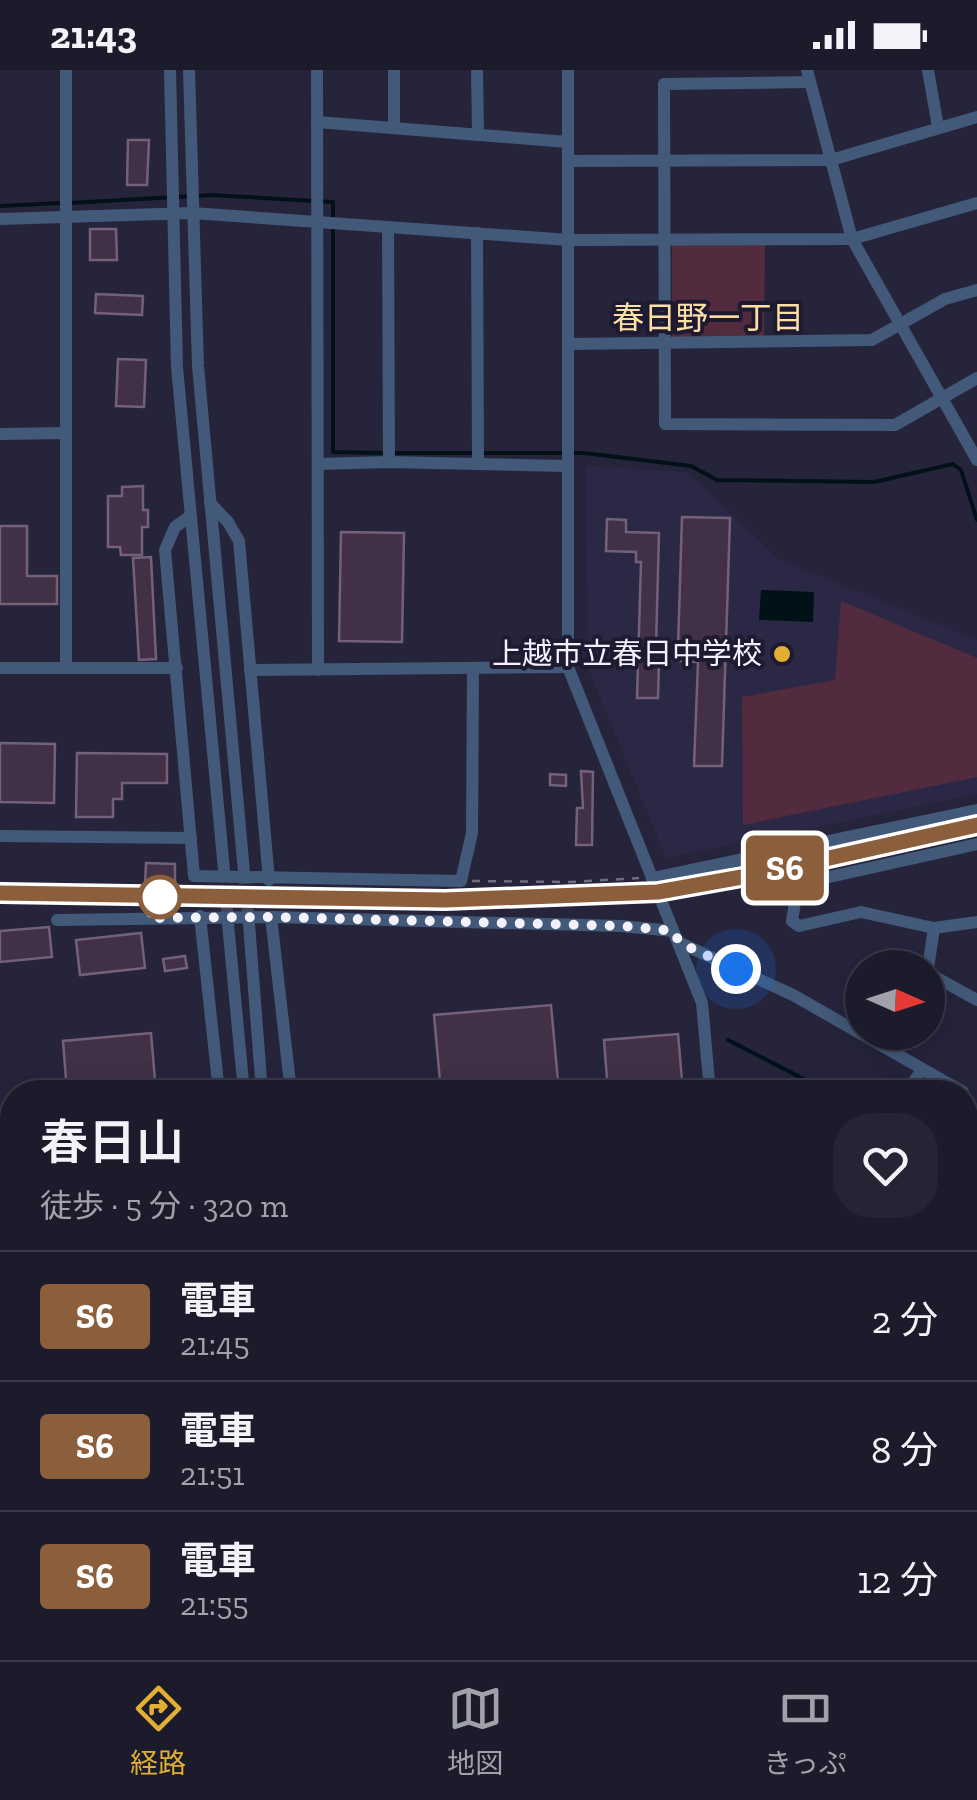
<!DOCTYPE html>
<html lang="ja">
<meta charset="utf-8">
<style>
:root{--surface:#1c1b2c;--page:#252434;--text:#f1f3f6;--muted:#a0a1a9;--line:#3a3948;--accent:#e1af34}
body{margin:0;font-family:"Zilla Slab","Noto Sans JP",serif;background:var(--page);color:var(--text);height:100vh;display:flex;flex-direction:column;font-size:38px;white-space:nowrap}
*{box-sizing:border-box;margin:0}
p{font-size:32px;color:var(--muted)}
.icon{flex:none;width:55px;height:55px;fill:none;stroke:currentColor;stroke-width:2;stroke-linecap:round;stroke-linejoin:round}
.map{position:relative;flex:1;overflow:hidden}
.side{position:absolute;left:0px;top:1010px;width:978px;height:580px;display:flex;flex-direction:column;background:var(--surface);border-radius:40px 40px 0 0;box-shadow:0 5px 25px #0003,0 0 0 2px var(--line)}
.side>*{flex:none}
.badge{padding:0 20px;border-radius:8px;font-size:35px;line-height:65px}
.needle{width:65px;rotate:93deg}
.buttons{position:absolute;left:845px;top:880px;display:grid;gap:20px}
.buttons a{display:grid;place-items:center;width:100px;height:100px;border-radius:50%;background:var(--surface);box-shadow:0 5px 25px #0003,0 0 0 2px var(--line);font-size:50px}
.you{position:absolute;width:50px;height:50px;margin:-25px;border:8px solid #fff;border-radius:50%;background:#1a73e8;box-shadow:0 0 0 15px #1a73e833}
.map>.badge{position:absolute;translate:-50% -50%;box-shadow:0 0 0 5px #fff}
.round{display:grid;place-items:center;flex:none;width:105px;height:105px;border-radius:40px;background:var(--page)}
.overview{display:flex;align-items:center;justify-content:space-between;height:170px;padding:0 40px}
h1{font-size:48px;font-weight:600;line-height:75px}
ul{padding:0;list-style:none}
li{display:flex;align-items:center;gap:30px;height:130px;padding:0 40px;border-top:2px solid var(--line)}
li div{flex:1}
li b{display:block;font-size:38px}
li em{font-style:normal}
li .badge{min-width:110px;font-weight:700;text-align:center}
.status{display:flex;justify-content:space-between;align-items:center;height:70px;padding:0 50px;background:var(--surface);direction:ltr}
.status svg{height:28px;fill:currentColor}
.dock{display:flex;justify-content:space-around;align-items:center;height:140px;border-top:2px solid var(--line);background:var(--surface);font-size:28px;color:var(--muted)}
.dock a{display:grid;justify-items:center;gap:5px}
.dock .selected{color:var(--accent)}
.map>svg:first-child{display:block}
.built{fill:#2b2846}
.green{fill:#532b3e}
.water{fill:#011118}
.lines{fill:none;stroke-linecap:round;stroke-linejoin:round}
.stream{stroke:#011118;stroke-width:4}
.building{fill:#413046;stroke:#746179;stroke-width:2.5}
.minor-tunnel{stroke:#454358;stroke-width:12;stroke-dasharray:12 6;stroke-linecap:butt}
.path{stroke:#6f6e80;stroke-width:2.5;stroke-dasharray:8 8;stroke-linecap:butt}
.minor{stroke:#425979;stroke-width:12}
.major{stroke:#5889cb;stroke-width:18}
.rail-casing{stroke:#d0cfdb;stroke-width:8}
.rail{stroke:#1d1a31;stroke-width:4;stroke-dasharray:11;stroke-linecap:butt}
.line-casing{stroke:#fff;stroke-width:22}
.line{stroke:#8b5e3c;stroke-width:15}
.walk{stroke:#f3f2fc;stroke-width:10;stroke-dasharray:0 18}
.poi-dot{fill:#e1af34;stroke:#1d1a31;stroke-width:4}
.stop-dot{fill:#fff;stroke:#8b5e3c;stroke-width:5}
.labels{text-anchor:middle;stroke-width:8;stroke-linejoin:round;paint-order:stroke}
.poi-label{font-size:30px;fill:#f3f2fc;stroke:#1d1a31;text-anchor:end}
.neighbourhood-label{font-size:32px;fill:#fbdfa5;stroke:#1d1a31}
</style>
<div class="status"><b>21:43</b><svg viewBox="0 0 49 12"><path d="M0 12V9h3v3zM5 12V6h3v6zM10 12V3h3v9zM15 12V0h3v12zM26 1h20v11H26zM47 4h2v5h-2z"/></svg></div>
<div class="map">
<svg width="977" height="1590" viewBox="0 0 977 1590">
<rect width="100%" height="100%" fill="#26243b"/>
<polygon class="built" points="586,396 687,402 778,489 977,570 977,724 666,788 588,598"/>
<g class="green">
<polygon points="672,175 765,175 764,267 672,267"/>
<polygon points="841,531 977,588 977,707 743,755 742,627 835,610"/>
</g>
<polygon class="water" points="761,520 814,522 813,552 759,550"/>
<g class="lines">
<g class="stream">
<polyline points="70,133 212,125 333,132 333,149"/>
<polyline points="0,136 60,133"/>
<polyline points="333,159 333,382 385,383"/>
<polyline points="395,383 584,383 691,396 717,410 874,412 953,394 961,400 977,450"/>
<polyline points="728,970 829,1022"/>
</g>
</g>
<g class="building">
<polygon points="128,70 149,70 147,115 127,115"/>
<polygon points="90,159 116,159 117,190 90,190"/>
<polygon points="96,224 143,226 142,245 95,243"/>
<polygon points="118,289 146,290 144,337 116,336"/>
<polygon points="143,416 143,440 148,440 148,457 142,457 142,485 121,485 120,477 108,477 108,426 122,426 122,417"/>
<polygon points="682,447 730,448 722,696 694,696 698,592 659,590 658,628 637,628 641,492 636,492 636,482 606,481 607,449 626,450 626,462 659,463 656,577 678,578"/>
<polygon points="0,456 27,456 27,506 57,506 57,534 0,534"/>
<polygon points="341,462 404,463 402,572 339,571"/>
<polygon points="151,487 156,589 139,590 133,488"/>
<polygon points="0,673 55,674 54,733 0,732"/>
<polygon points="77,683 167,684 167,713 122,713 122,729 113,729 113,747 76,747"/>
<polygon points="581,701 593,702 592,775 576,775 577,738 583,738"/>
<polygon points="550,704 566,705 566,716 550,715"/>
<polygon points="146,793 175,794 175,816 145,815"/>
<polygon points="49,857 52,887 0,892 0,861"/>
<polygon points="141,863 145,898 80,905 76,870"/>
<polygon points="185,886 187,898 165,901 163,889"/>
<polygon points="551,935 559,1022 441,1022 434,945"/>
<polygon points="151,963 156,1022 67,1022 63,971"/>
<polygon points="678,964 683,1022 608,1022 604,970"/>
<polygon points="8,1160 12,1187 6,1188 6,1184 0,1185 0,1161"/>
<polygon points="12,1481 12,1497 0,1499 0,1483"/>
<polygon points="10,1548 12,1570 0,1571 1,1551"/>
</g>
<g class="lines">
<g class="minor-tunnel">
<polyline points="224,800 228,854"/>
<polyline points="244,802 249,854"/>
</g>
<polyline class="path" points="472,811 572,812 639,808"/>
<g class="minor">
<polyline points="66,0 66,598"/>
<polyline points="170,0 177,297 224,800"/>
<polyline points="189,0 198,296 244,802"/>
<polyline points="317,0 318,600"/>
<polyline points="394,0 394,58"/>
<polyline points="477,0 478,65"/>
<polyline points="568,0 568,597 702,933 710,1022"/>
<polyline points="807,0 852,169 977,390"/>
<polyline points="928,0 938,57"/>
<polyline points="810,12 664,14 665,354 895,355 977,308"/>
<polyline points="317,52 568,72"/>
<polyline points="569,91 831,90 977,47"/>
<polyline points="0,149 192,143 569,170 852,169 977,133"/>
<polyline points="388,157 389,392"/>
<polyline points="477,163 478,393"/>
<polyline points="569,274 872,270 945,229 977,220"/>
<polyline points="0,364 66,363"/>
<polyline points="319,394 389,392 567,396"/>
<polyline points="210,433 228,452 239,471 269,810"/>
<polyline points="189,447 175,457 165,480 194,806 461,811 472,763 473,599"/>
<polyline points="0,598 177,598"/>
<polyline points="250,600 568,597"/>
<polyline points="0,766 191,768"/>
<polyline points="652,808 977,740"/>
<polyline points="200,846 219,1022"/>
<polyline points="271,847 291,1022"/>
<polyline points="57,850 271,847 621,856 673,861"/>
<polyline points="228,854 244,1022"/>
<polyline points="249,854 262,1022"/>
<polyline points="934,858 977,852"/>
<polyline points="680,873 793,925 963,1022"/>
<polyline points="928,898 934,858 861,842 799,856 792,851 798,814 977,774"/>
<polyline points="928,903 977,930"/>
<polyline points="906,1022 922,1000"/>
<polyline points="0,1070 12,1069"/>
<polyline points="0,1122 12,1120"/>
<polyline points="965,1158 977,1185"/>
<polyline points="0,1203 12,1202"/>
<polyline points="0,1348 12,1346"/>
<polyline points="0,1439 12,1437"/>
<polyline points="710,1578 711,1590"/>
</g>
<g class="major">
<polyline points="965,1502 977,1500"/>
<polyline points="293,1578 294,1590"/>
<polyline points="313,1578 314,1590"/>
<polyline points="91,1590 217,1578"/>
</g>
<g class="rail-casing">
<polyline id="rail" points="0,823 445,830 558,829 658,822 753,805 977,756"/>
</g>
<use href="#rail" class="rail"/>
</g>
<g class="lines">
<g class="line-casing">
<polyline id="line" points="0,823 445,830 658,822 753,805 977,755"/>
</g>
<use href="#line" class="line"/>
<polyline class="walk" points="160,827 148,848 271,847 622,856 673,861 680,873 736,899"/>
</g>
<circle class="poi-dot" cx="782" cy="584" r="10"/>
<circle class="stop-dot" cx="160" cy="827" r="20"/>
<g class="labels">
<g class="poi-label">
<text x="762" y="594">上越市立春日中学校</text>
</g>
<g class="neighbourhood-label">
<text x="708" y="259">春日野一丁目</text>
</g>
</g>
</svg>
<div class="buttons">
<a><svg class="needle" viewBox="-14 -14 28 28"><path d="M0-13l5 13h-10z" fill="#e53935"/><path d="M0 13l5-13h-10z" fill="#a0a1a9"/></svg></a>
</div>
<div class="you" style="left:736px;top:899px"></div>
<b class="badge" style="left:785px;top:798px;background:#8b5e3c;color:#fff">S6</b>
<section class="side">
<div class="overview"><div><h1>春日山</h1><p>徒歩 · 5 分 · 320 m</p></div><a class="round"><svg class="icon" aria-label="heart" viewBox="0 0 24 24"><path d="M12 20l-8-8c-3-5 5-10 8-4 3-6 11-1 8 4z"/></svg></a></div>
<ul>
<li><span class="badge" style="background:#8b5e3c;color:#fff">S6</span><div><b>電車</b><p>21:45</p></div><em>2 分</em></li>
<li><span class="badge" style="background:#8b5e3c;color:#fff">S6</span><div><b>電車</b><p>21:51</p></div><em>8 分</em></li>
<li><span class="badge" style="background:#8b5e3c;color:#fff">S6</span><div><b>電車</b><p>21:55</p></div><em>12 分</em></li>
</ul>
</section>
</div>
<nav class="dock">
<a class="selected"><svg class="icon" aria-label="directions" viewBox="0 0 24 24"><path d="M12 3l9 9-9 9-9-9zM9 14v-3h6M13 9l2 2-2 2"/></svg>経路</a>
<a><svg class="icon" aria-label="map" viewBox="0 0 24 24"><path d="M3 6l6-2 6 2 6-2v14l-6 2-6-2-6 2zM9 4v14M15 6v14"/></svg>地図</a>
<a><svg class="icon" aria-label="tickets" viewBox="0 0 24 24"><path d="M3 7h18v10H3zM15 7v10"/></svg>きっぷ</a>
</nav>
